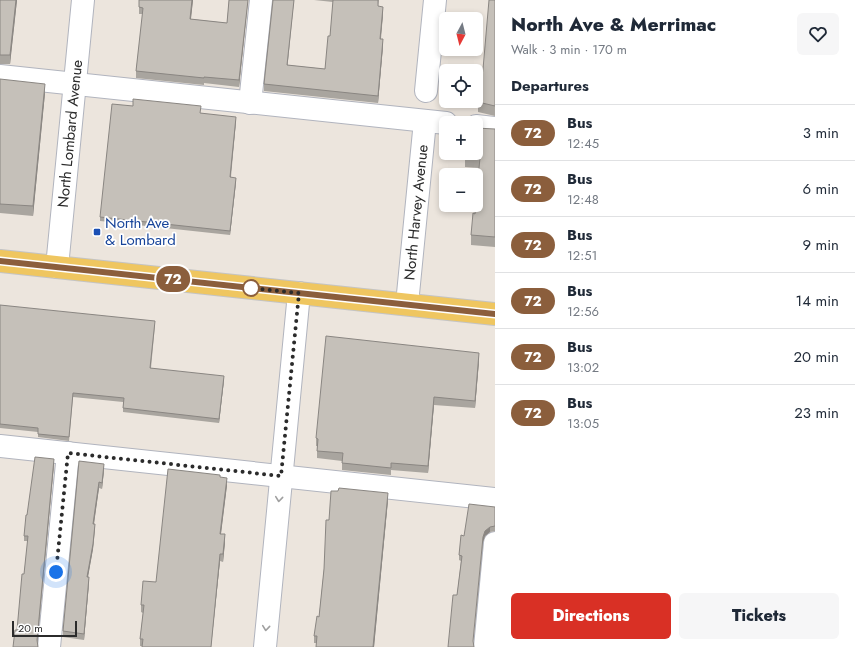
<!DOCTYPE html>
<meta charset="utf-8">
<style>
:root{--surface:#fff;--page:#f6f6f7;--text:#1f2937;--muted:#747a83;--line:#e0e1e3;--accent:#d93025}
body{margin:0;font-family:Jost,sans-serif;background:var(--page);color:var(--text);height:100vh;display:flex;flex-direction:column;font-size:15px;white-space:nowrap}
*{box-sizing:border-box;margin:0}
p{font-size:13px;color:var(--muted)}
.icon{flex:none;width:22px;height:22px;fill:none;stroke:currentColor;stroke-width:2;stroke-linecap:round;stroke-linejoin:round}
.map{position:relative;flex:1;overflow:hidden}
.side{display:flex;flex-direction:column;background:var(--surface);width:360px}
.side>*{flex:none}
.badge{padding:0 8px;border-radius:13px;font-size:14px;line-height:26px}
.needle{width:26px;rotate:187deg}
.controls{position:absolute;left:439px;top:12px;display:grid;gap:8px}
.controls a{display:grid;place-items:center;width:44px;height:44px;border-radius:6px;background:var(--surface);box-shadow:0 2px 6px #0003;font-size:20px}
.scale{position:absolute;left:12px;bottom:10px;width:65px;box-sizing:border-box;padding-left:4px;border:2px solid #2b2b2b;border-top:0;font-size:11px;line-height:14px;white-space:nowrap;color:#2b2b2b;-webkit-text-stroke:3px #fff;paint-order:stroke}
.you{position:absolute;width:20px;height:20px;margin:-10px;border:3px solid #fff;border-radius:50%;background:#1a73e8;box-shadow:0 0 0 6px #1a73e833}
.map>.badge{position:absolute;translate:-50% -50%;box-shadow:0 0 0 2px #fff}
h2{padding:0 16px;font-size:15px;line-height:36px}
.round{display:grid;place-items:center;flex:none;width:42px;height:42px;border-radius:6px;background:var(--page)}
.summary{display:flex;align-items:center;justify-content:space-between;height:68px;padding:0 16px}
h1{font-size:19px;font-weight:800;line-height:30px}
.button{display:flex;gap:8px;margin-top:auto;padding:8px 16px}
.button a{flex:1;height:46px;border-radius:6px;background:var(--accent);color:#fff;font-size:16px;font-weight:800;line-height:46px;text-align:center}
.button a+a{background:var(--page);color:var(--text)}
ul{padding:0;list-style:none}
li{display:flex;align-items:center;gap:12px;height:56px;padding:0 16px;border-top:1px solid var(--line)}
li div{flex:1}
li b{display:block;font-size:15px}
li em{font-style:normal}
li .badge{min-width:44px;font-weight:700;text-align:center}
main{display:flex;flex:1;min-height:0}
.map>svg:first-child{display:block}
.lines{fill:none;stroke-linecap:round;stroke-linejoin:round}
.minor-casing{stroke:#b1b4be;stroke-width:24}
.major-casing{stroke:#c4c4c4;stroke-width:24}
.minor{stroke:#fff;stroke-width:22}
.major{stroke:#efc660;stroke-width:22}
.wall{fill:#a9a59f}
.shaded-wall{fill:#8a8682}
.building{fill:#c5c0b9;stroke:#8a8682}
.oneway{stroke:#a0a0a0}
.line-casing{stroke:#fff;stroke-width:9}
.line{stroke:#8b5e3c;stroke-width:6}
.walk{stroke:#2b2b2b;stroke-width:4;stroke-dasharray:0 7.2}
.transit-dot{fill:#1a4fb4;stroke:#fff;stroke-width:1.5}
.stop-dot{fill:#fff;stroke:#8b5e3c;stroke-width:2}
.labels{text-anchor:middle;stroke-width:3.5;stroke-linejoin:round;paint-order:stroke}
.street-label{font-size:15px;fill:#2b2b2b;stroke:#fff}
.transit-label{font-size:15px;fill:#164399;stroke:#fff;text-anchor:start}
</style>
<main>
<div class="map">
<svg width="495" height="647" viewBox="0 0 495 647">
<rect width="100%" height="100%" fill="#ece5dd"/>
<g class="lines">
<g class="minor-casing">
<g id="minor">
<polyline points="0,76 446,123"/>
<polyline points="426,91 435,0"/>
<polyline points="250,103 261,0"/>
<polyline points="476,126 495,128"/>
<path id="s1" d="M57 267 83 0"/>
<path id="s2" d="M407 304 425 121"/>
<polyline points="0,446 495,499"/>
<polyline points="49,647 68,453"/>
<polyline points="265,647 299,293"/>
<polyline points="485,647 495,543"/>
</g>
</g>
<g class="major-casing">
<polyline id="major" points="0,261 495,314"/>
</g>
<use href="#minor" class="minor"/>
<use href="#major" class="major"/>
</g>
<g class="wall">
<polygon points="0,0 17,0 10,64 0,64"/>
<polygon points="193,0 191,19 227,23 229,0 248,0 239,87 204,83 204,85 136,78 136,71 143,14 139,14 139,7"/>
<polygon points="273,0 294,0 287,65 325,69 330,36 333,2 314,0 379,0 378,6 383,14 381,39 383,46 378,103 264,91 264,84"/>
<polygon points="495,0 495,116 478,112 478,102 483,69"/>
<polygon points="0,79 45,93 33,216 0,213"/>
<polygon points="201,113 236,121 231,177 236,182 230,235 100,221 100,217"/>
<polygon points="495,129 495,247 471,245 471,235 475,214 479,168 465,167 465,157"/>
<polygon points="0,305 155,325 151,368 224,380 219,423 123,412 123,402 73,397 69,441 38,437 38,432 0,428"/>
<polygon points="479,361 475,408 434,405 428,473 391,470 391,475 342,470 342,461 317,458 317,446 316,446 316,438"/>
<polygon points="79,461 104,470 102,489 99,488 94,524 95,530 93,549 88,577 89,583 84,640 63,637 63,631"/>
<polygon points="54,464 37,642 17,630 28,541 24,541 24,536 27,515"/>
<polygon points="220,477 227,485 221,534 225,542 223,562 220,561 211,647 142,647 142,646 140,646 140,639 143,613 141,612 141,605 156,582"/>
<polygon points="388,500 374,647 316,647 317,643 314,643 314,636 319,617 329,520"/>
<polygon points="495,507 495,531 490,532 485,536 483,542 457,595 461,561 459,560 459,555 464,536"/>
</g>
<g class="shaded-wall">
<polygon points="16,0 17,0 10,64 10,55"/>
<polygon points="192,0 193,0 190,26 190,19"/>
<polygon points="248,0 239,87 239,80"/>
<polygon points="294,0 287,71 287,65"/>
<polygon points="383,7 383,14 380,45 380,39"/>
<polygon points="383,39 383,46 378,103 378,96"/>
<polygon points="45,84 45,93 33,216 33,206"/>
<polygon points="236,117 236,121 230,181 230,177"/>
<polygon points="236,178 236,182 230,235 230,231"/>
<polygon points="479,353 479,361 475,408 475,401"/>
<polygon points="224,376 224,380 219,423 219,419"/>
<polygon points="434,397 434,405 428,473 428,466"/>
<polygon points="54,459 54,464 37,646 37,640"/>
<polygon points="104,464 104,470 102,489 102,483"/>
<polygon points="227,478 227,485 220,541 220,534"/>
<polygon points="99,482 99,488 93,530 93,524"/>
<polygon points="388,493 388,500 374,647 373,647"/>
<polygon points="95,524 93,549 87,582 87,577"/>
<polygon points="490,527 490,532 485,536 483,542 473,646 483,537 485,531"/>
<polygon points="225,534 225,542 223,562 223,554"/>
<polygon points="220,554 220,561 211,647"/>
<polygon points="89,577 89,583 84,640 84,634"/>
</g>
<g class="building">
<polygon points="0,0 16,0 10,55 0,55"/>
<polygon points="139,0 192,0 190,19 227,23 229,0 248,0 239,80 204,77 204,78 136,71 143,8 139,7"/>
<polygon points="273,0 294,0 287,65 325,69 328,36 330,36 333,0 378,0 378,6 383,7 380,39 383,39 378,96 264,84"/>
<polygon points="489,0 495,0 495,106 478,102 483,69"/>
<polygon points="0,79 45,84 33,206 0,204"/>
<polygon points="133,99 201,106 200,113 236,117 230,177 236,178 230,231 100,217 112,104 133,106"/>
<polygon points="476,128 495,129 495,237 471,235 473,213 475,214 475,205 476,205 476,198 480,158 465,157 466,153 476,153"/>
<polygon points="0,305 155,321 150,368 224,376 219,419 123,408 124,398 73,393 69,437 38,434 38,428 0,424"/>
<polygon points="326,336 479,353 475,401 434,397 428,466 391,463 391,468 342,463 343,453 317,451 318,439 316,438"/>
<polygon points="35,457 54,459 37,640 38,647 13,647 15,630 17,630 22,574 24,574 28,536 24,536 26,515 27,515"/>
<polygon points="79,461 104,464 102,483 99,482 93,524 95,524 93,544 87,577 89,577 84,634 63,631"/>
<polygon points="168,469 220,475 220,477 227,478 220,534 225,534 223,554 220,554 211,647 142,647 143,639 140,639 144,605 141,605 143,581 156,582"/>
<polygon points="339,488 388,493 373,647 316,647 317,636 314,636 317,616 319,617 324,569 326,520 329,520 331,491 338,491"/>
<polygon points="469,504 495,507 495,526 490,527 485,531 483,537 473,641 474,647 448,647 453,595 457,595 462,556 459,555 461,535 464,536"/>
</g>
<defs><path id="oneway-chevron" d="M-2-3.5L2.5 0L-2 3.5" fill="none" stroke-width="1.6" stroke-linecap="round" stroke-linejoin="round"/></defs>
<g class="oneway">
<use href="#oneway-chevron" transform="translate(279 499) rotate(96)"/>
<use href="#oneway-chevron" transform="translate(266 628) rotate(96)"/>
</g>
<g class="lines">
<g class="line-casing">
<polyline id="line" points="0,261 495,314"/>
</g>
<use href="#line" class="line"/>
<polyline class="walk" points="56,572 68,453 281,476 299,293 251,288"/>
</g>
<rect class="transit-dot" x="93" y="228" width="8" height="8" rx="2"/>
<circle class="stop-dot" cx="251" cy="288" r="8"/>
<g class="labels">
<g class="street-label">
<text dy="5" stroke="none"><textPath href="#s1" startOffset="134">North Lombard Avenue</textPath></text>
<text dy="5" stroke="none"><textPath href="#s2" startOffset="92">North Harvey Avenue</textPath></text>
</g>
<g class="transit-label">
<text x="105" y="228">North Ave<tspan x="105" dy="17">&amp; Lombard</tspan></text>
</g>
</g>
</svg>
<div class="controls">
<a><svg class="needle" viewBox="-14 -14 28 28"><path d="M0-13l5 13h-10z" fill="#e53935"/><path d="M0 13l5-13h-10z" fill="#747a83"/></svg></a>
<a><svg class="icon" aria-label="locate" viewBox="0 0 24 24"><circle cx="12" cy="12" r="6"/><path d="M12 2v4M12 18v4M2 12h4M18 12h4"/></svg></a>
<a>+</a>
<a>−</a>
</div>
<div class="scale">20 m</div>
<div class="you" style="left:56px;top:572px"></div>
<b class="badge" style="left:173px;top:279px;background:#8b5e3c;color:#fff">72</b>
</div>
<section class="side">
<div class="summary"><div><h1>North Ave &amp; Merrimac</h1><p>Walk · 3 min · 170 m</p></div><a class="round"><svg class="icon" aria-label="heart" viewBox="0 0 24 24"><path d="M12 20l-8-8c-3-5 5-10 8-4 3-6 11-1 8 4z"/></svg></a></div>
<h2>Departures</h2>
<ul>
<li><span class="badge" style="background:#8b5e3c;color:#fff">72</span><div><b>Bus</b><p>12:45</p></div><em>3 min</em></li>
<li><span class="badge" style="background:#8b5e3c;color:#fff">72</span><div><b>Bus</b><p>12:48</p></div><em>6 min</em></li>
<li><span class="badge" style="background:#8b5e3c;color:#fff">72</span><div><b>Bus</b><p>12:51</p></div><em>9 min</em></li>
<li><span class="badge" style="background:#8b5e3c;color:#fff">72</span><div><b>Bus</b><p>12:56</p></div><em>14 min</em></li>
<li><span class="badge" style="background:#8b5e3c;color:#fff">72</span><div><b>Bus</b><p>13:02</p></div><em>20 min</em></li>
<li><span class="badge" style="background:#8b5e3c;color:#fff">72</span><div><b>Bus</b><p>13:05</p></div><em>23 min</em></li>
</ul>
<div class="button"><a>Directions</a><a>Tickets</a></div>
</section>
</main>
